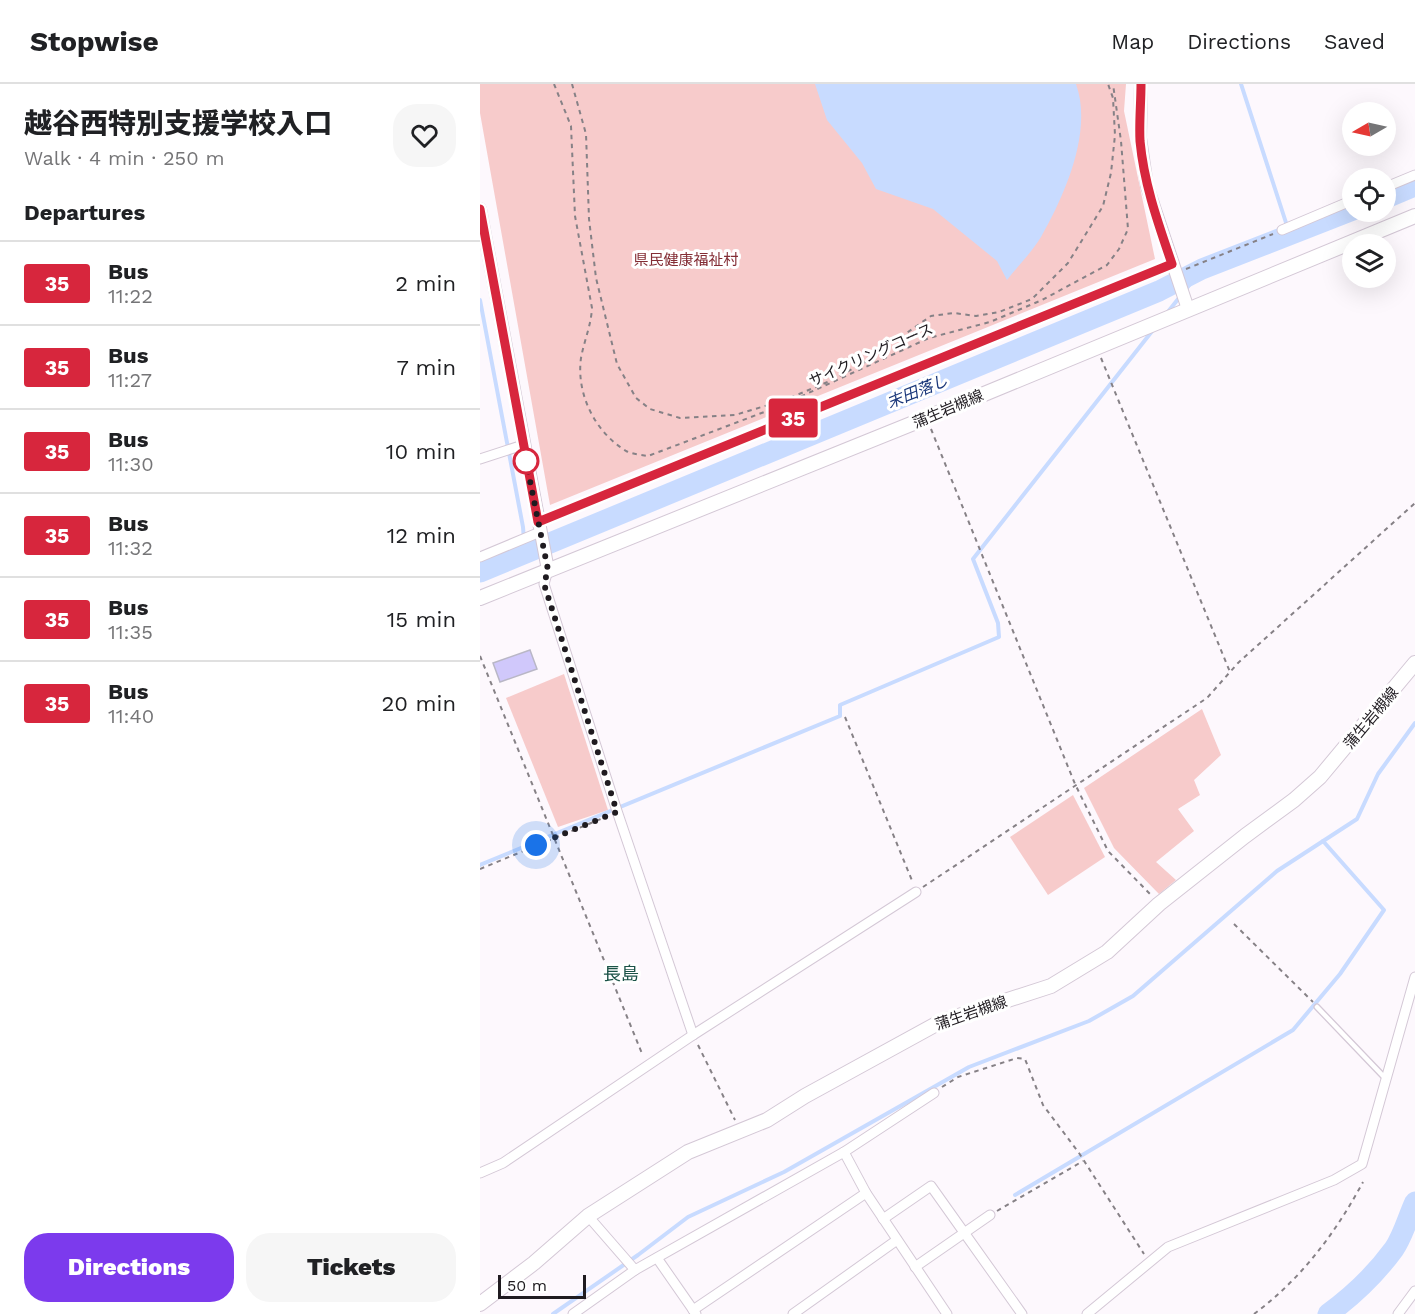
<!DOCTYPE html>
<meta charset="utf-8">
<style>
:root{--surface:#fff;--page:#f6f6f6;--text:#202124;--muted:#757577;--line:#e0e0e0;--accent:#7c3aed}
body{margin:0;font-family:"Work Sans","Noto Sans JP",sans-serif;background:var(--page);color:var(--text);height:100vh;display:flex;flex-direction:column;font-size:22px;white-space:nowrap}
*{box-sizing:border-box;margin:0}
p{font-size:20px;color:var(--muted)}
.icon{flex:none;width:33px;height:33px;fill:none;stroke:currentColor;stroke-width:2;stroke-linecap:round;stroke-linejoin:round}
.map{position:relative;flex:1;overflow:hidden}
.side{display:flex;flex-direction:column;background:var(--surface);width:480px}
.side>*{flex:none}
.badge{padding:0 12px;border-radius:4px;font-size:21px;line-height:39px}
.needle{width:39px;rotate:261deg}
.buttons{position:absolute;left:862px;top:18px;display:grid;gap:12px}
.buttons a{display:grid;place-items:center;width:54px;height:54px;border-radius:50%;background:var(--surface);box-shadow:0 6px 24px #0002;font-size:30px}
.scale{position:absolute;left:18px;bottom:15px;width:88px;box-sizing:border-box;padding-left:6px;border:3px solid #1f1b20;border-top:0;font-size:16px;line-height:21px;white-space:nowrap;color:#1f1b20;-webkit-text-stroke:4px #fff;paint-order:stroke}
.you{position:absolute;width:30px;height:30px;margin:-15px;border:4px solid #fff;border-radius:50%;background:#1a73e8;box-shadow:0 0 0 9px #1a73e833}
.map>.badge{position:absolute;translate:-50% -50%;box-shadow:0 0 0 3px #fff}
h2{padding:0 24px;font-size:22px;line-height:54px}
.round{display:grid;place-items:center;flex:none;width:63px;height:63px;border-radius:24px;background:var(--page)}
.head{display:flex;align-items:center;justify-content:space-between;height:102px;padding:0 24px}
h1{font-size:28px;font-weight:800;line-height:45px}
.primary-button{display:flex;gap:12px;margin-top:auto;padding:12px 24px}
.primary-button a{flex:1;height:69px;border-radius:24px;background:var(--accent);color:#fff;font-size:24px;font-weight:800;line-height:69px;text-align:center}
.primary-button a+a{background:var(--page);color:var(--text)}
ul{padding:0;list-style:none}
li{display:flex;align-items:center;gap:18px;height:84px;padding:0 24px;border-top:2px solid var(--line)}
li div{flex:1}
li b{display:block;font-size:22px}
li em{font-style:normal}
li .badge{min-width:66px;font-weight:700;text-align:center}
header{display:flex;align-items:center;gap:36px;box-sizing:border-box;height:84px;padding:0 30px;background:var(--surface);border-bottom:2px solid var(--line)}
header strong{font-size:28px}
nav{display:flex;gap:33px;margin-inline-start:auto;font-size:21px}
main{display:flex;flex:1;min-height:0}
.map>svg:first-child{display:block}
.green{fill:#f7cbcb}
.water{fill:#c8dbff}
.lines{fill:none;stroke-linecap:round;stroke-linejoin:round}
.stream{stroke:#c8dbff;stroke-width:4}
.river{stroke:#c8dbff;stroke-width:21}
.building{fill:#d0c8fb;stroke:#b9b7c6;stroke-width:1.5}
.service-casing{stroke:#d4c8d6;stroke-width:7}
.minor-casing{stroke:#d4c8d6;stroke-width:11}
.tertiary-casing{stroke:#d4c8d6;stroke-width:14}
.secondary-casing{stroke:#d4c8d6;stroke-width:16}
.path{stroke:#868186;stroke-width:2;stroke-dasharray:4.5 4.5;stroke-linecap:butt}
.service{stroke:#fff;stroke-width:4.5}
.minor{stroke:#fff;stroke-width:9}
.tertiary{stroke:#fff;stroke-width:12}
.secondary{stroke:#fff;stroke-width:14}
.line-casing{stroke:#fff;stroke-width:14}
.line{stroke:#d7263d;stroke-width:9}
.walk{stroke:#1f1b20;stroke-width:6;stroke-dasharray:0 10.8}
.stop-dot{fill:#fff;stroke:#d7263d;stroke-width:3}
.labels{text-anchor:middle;stroke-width:6;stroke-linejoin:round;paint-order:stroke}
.park-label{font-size:15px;fill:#842d35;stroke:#fff}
.street-label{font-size:15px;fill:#1f1b20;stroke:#fff}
.water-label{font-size:16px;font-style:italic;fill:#193679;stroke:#fff}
.quarter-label{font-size:18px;fill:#1c5348;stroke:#fff}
</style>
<header>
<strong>Stopwise</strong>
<nav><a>Map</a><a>Directions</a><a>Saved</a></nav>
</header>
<main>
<section class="side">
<div class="head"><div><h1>越谷西特別支援学校入口</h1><p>Walk · 4 min · 250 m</p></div><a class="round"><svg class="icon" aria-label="heart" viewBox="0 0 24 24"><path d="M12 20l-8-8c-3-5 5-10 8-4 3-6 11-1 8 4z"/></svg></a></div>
<h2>Departures</h2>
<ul>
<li><span class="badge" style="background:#d7263d;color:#fff">35</span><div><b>Bus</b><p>11:22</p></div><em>2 min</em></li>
<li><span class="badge" style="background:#d7263d;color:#fff">35</span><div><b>Bus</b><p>11:27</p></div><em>7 min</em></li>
<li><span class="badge" style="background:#d7263d;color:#fff">35</span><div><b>Bus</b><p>11:30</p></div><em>10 min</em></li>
<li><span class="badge" style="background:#d7263d;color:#fff">35</span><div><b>Bus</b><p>11:32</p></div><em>12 min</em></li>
<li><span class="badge" style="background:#d7263d;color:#fff">35</span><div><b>Bus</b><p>11:35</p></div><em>15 min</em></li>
<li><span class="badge" style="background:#d7263d;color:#fff">35</span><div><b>Bus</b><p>11:40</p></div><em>20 min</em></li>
</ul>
<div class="primary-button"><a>Directions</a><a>Tickets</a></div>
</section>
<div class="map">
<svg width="935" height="1230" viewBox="0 0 935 1230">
<rect width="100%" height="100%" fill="#fdf8fd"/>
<g class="green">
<polygon points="0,0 646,0 644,27 675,175 70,421 0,29"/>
<polygon points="84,590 128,726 78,743 26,614"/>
<polygon points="722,625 741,671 714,696 720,711 698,725 714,747 676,778 696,796 679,810 634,764 604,704"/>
<polygon points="593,711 625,773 568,811 530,753"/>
</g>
<path class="water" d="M335 0H596C613 47 585 111 561 153 552 168 538 182 527 196L517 177 453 125 396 105 382 79 347 36Z"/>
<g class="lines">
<g class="stream">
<polyline points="761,0 810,151"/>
<polyline points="0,216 43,443 45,469"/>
<polyline points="687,229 722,185"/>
<polyline points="0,781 360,632 360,621 519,553 518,539 493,475 673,246"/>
<polyline points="535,1111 813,946 860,890 904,826 843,757"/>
<polyline points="73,1230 158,1171 208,1133 304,1088 489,983 609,937 653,912 797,787 877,735 898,690 935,639"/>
</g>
<g class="river">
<polyline points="906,114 935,102"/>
<polyline points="0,488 679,207 722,185 873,126"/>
<path d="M848 1230C874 1211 895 1191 914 1165 923 1152 928 1133 935 1118"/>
</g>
</g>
<polygon class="building" points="50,566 57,585 20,598 13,579"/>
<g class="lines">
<g class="service-casing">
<polyline id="service" points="837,923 905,994"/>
</g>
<g class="minor-casing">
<g id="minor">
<polyline points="906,103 935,91"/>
<polyline points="802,146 873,116"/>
<polyline points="0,375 43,361"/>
<polyline points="58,438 692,179"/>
<polyline points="0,473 60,448"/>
<polyline points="68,486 64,500 137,727 213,951"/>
<polyline points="364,1068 386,1109 467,1230"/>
<polyline points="0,1089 23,1079 213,951 436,808"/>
<polyline points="108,1132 155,1186 364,1068 454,1009"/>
<polyline points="403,1135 451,1102 542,1230"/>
<polyline points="177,1174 216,1230"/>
<polyline points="435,1183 510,1131"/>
<polyline points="213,1226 386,1109"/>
<polyline points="93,1230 155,1186"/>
<polyline points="313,1230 417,1156"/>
<polyline points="607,1230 688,1163 854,1096 882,1080 935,893"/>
<polyline points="918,1230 935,1207"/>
</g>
</g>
<g class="tertiary-casing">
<g id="tertiary">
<polyline points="661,0 660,54 667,102 708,225"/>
<polyline points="0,125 68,486"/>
</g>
</g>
<g class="secondary-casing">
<g id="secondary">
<polyline points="0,514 446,334 935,132"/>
<polyline points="0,1220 54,1179 108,1132 208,1068 287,1036 325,1012 460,938 571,902 627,868 679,820 765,752 814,716 840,693 935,579"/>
</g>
</g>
<g class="path">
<path d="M74 0 91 42 95 132 112 224C111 242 104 257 101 274 96 310 115 348 146 367 152 370 161 371 168 372L300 322 449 254 510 238 562 216 627 181 639 165 648 145 641 57 633 0"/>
<polyline points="92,0 106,50 109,135 116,194 137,280 156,314 170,325 200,334 255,331 305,316 350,297 385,278 451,232 474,229 496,232 519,228 552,215 588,179 623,122 631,89 635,51 633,14 628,0"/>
<polyline points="706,185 793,150"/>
<polyline points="621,274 750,588"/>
<polyline points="451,345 595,700 628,767 671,811"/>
<polyline points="0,572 163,972"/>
<polyline points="365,633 433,799"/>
<polyline points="0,785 128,732"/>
<polyline points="443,803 727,614 758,579 935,419"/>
<polyline points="754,840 833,918"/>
<polyline points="218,961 255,1036"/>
<polyline points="462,1003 478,993 537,974 545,975 563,1021 599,1069 664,1170"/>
<polyline points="517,1127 603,1077"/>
<path d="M774 1230C821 1195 855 1150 883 1098"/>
</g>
<use href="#service" class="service"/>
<use href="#minor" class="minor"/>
<use href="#tertiary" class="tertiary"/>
<use href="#secondary" class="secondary"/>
</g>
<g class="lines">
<g class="line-casing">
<path id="line" d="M0 125 58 438 692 180C678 139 664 100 660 57 659 38 661 19 661 0"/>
</g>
<use href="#line" class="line"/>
<polyline class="walk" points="46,377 68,486 64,500 137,728 56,761"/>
</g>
<circle class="stop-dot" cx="46" cy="377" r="12"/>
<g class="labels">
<g class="park-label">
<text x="206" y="181">県民健康福祉村</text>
</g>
<g class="street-label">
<text transform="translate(391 271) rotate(-24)" y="5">サイクリングコース</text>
<text transform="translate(468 325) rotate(-23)" y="5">蒲生岩槻線</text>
<text transform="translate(891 634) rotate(-50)" y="5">蒲生岩槻線</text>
<text transform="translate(491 929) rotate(-19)" y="5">蒲生岩槻線</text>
</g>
<g class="water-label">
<text transform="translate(437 307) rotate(-22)" y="6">末田落し</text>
</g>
<g class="quarter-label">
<text x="141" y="896">長島</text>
</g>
</g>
</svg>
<div class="buttons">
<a><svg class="needle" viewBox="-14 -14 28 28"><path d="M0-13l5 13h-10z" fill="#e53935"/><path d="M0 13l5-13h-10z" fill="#757577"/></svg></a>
<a><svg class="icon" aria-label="locate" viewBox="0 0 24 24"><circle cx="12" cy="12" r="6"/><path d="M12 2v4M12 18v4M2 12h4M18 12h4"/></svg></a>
<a><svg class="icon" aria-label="layers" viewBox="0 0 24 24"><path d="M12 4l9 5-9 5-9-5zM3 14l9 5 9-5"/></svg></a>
</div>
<div class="scale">50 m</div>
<div class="you" style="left:56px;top:761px"></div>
<b class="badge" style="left:313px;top:334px;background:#d7263d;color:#fff">35</b>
</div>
</main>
